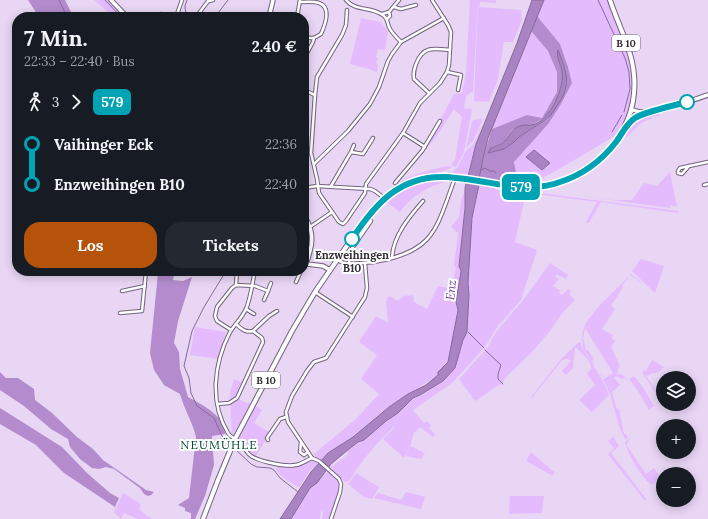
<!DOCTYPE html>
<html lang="de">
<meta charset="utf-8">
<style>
:root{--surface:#171b24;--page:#242831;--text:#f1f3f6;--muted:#9ea1a6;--accent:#b45309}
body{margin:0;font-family:Lora,serif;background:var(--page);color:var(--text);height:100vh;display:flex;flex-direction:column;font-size:15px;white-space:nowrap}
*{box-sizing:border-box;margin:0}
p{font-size:13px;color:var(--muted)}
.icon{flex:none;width:22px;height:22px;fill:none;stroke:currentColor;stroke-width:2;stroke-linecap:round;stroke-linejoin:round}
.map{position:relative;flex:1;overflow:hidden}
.sheet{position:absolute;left:12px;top:12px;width:297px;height:264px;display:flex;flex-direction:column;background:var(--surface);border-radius:16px;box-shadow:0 2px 10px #0003}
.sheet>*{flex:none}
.badge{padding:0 8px;border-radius:6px;font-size:14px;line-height:26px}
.fabs{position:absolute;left:656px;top:371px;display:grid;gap:8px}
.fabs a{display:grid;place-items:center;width:40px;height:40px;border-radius:50%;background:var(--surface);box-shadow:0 2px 10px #0003;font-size:20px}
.map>.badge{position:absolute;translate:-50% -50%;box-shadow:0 0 0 2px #fff}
.legs{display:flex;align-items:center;gap:6px;height:44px;padding:0 12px;font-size:13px}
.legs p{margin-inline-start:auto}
.head{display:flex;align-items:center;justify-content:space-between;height:68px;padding:0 12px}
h1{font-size:22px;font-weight:700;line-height:30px}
.cta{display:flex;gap:8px;margin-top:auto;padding:8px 12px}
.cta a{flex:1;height:46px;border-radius:16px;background:var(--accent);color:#fff;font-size:16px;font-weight:700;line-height:46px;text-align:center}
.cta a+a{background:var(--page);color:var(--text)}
ul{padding:0 12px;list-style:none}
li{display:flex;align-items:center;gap:14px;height:40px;font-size:15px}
li i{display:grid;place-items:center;width:6px;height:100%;margin:0 5px;background:currentColor}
li i::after{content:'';width:10px;height:10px;margin:-5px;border:3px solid;border-radius:50%;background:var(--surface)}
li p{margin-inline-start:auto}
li:first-child i{background:linear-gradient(#0000 50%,currentColor 0)}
li:last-child i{background:linear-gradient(currentColor 50%,#0000 0)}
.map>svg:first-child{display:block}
.green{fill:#e4bcfe}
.forest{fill:#b48ccd;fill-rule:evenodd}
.water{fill:#aa83c3;stroke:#876a9a}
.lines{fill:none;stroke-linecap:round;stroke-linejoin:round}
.stream{stroke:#876a9a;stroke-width:1}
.minor-casing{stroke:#74647e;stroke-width:4.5}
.tertiary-casing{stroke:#74647e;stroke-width:5.5}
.primary-casing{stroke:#74647e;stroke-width:6}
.minor{stroke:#fff;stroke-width:2.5}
.tertiary{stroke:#fff;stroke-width:3.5}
.primary{stroke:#fff;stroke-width:4}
.line-1-casing{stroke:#fff;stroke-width:9}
.line-1{stroke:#00a3b4;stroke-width:6}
.stop-1-dot{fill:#fff;stroke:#00a3b4;stroke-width:2}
.labels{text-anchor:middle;stroke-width:4;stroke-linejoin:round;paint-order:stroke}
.shield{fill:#fff;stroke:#716d74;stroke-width:1}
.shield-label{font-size:10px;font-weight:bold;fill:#342e39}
.stop-label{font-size:11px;font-weight:bold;fill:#342e39;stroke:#fff}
.water-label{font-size:12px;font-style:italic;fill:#6d3b89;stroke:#fff}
.neighbourhood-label{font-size:12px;letter-spacing:1px;fill:#004b31;stroke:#fff}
</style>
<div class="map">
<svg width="708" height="519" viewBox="0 0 708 519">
<rect width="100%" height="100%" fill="#e8d6f4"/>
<g class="green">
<polygon points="94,0 109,0 126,17 114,17"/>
<polygon points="470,0 478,0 473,91 466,96 464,108 472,109 464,152 456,167 451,165 455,160 462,117 454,109 440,131 428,147 426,146 454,94 462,93 466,73"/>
<polygon points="478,0 496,0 496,3 480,2 479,7 521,10 522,20 513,42 504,42 498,79 489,102 474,101"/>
<polygon points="544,0 609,0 629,56 633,76 631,101 628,115 620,133 554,172 534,182 533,172 516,172 514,162 549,123 561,104 572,83 568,67 560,44 537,16"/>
<polygon points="361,18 381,22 388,31 385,50 378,49 376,57 378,58 376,63 378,64 377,72 372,71 372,70 350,64"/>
<polygon points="531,31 548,51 557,72 557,92 542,118 527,115 492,129"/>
<path d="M656 113 659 114V117L657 116 651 117V119C635 123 635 134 623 138 633 119 634 118 656 113Z"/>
<polygon points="483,119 473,141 466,148 472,122 474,120"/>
<polygon points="481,126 467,175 464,177 453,174 453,171 457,168 466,151 474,144"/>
<path d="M448 166 452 167C444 173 431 173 422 176 411 179 402 184 392 189V188C406 175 429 170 448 166Z"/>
<polygon points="670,172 677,207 670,205 670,208 544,191 613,200 632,200 644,183 657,186"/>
<path d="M440 179H452V181C432 183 411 196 400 212L385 201C400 186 419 181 440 179Z"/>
<path d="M479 185 494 187 496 190 525 197 515 242 537 250 521 300 498 326 485 347 452 383 413 410 424 423 427 421 431 426 429 428 435 434 433 437 420 427 414 433 410 446 425 453 421 459 406 456 409 448 404 458 383 439 395 427 394 426C377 443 362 460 349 481L345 482 330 468 347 455 349 449 358 442 364 440 386 421 398 413 413 399 420 396 439 384 455 368 463 340 467 332 469 295 468 283 469 267 470 234 472 218 475 208Z"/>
<polygon points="465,190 465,208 459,266 460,271 456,303 457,310 450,356 448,362 444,364 443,368 438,372 438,375 432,379 388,407 353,436 328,453 320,461 315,457 315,455 313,455 356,419 379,394 361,379 377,355 359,342 376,316 388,323 386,301 389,296 398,301 405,295 407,296 413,295 414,302 427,309 437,288 439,286 451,289 456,267 454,266 458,233 451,227 459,217 461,201"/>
<polygon points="525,191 678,211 678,213 601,202 589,223 586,222 597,202 535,194 534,195"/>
<polygon points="641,259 664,266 655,293 632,271"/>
<polygon points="550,263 568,275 566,279 556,274 555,277 559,279 553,286 560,290 559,293 562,295 568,289 572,291 569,294 575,300 563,312 550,331 532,352 505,378 502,385 500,384 483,396 475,401 459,379 487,348 496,332 524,299"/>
<polygon points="631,274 646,286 630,275 622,286 623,287 611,306 615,309 602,329 613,335 612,339 615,341 611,347 620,366 618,369 618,373 603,377 598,370 604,377 613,373 585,328 583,339 584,340 586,350 588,350 594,359 592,360 594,366 583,348 582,335 585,324 599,306"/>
<polygon points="195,327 226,332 218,359 190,355"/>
<path d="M579 342H580L584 351 602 379 609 395 592 412 579 400 595 385 587 374 591 369C592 361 581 353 575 347L573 368 566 375 562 371 571 361 568 359 562 360 531 399 532 396 561 359Z"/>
<path d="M652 360 664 367C657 376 654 371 646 376L663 401V404L642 372 645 370 646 371Z"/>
<polygon points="613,374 621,374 629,381 624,378 622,379 616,376 614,378 620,385 612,392 616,407 619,410 624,434 626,434 628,438 625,439 619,426 610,394 603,379"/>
<polygon points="634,376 644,389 654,406 649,410 638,391 629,379"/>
<polygon points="234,379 244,383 238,397 240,400 251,404 232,440 230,392"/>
<polygon points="254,405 262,410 254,423 269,432 265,441 255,458 248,453 238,437"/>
<polygon points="613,437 619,446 611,453 646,499 645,501 608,454 614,448 608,441"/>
<path d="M630 438 627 444V446L646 474 654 468 661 478 652 485C643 480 627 453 625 442Z"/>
<polygon points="531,452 554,472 553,476 526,461"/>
<path d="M311 460 318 463 309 472 299 487C290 483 281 477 276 469L278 466C290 468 300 467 311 460Z"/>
<path d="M328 471C332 474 337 477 339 482 342 491 334 510 331 519H322L323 512 321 511 320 519H291L310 488 317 483Z"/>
<polygon points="356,473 379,487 372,499 364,497 348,484"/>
<polygon points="406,492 425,497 421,509 374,498 378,493 401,500"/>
<polygon points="123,493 141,504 139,509 147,516 153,519 138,519 124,513 121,519 114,512"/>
<polygon points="510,496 544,496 542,513 509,514"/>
</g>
<g class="forest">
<polygon points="28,0 65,0 73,16 76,17 39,17"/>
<path d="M537 16 560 44 568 67 572 83 561 104 549 123 514 162 516 172H533V182L518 184 479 179 484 154 492 129 527 115 542 118 557 92V72L548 51 531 31ZM557 56 567 82 548 119 529 131 519 137 514 142 491 148 499 145 505 141 512 130 527 125H532L546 117 557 99 562 84 563 72Z"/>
<path d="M158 273 174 275 173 280 183 281 192 277 178 321 174 343 179 352 180 369 188 397C202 405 225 415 225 434L212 436 214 465 205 496 195 519H191V513L185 511V508L178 505 189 498 196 437C193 423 184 409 180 394L164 385 154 370 150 353Z"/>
<polygon points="0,372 6,378 18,378 34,389 35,400 52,413 77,437 93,449 103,460 146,490 154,492 151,495 148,496 144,494 140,488 114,469 106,467 99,469 92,468 80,459 70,447 68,439 51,429 24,406 0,390"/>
<polygon points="0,408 62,447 87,473 110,493 119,498 115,507 64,473 36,445 0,424"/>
</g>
<g class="water">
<polygon points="532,0 544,0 488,138 484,154 479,179 479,185 472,218 468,283 469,295 467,332 463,340 455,368 443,381 420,395 413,398 398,413 386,421 364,440 358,442 349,449 331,464 317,483 310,488 291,519 280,519 311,472 328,453 353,437 389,407 408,394 426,385 438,375 438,372 448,362 458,310 456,302 461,271 459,266 465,208 465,188 476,144 517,43"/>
<path d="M558 50C567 73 572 86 556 107 553 112 549 118 544 121L519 137 514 142 504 149 488 153 491 148C496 146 501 145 505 141 510 136 511 129 520 126 524 124 528 126 532 125 550 121 565 88 562 71 561 64 556 58 558 50Z"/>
<polygon points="534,150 550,163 542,170 526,157"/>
</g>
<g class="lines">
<g class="stream">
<polyline points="59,0 67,17"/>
<polyline points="105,0 121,17"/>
<polyline points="598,0 625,58 629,72 630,89 624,112"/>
<polyline points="186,17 185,6 187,0"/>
<polyline points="215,17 228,0"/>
<polyline points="612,132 622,115"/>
<polyline points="481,170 485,168 490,171 494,171 496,173"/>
<polyline points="226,271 204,307 192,331 184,366 189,378 191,393 197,406 214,418 222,436 231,446"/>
<polyline points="468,332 484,348"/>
<polyline points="485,350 501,365 498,374 498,379 503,384"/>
<polyline points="234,448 251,464 257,467 270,468 274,470 280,478 298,492"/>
</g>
<g class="minor-casing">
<g id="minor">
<path d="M346 0C355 11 370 7 381 14 387 17 387 21 389 27 391 32 397 38 401 42"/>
<polyline points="209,1 213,0"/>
<path d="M300 2C306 2 313 1 319 3 332 7 325 25 321 34L314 38"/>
<polyline points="394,7 401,9 416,5"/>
<polyline points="347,10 346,25 342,35 317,77 315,95 311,153 317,179 319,193 339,222 343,224 346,221 365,193 366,184 403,133 420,103 440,83 447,72 449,65 451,32 448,25 432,0"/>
<polyline points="161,14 166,17"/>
<polyline points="382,14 389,12 399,0"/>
<polyline points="176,17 182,0"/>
<polyline points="196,17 209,0"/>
<polyline points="297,17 300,0"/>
<polyline points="387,19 390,16 389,12"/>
<polyline points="304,34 309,38 314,38 313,42 306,55"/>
<polyline points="447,72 461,75 458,90"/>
<polyline points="304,90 315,95"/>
<path d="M429 93 414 79C413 73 414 70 416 64 423 46 433 48 450 50"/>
<polyline points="403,133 425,147"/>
<polyline points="351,152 354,145"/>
<polyline points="314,164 348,131 370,104 379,87 388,61 392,54 401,42 444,18"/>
<polyline points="689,166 682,174 678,173 678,171 680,168 708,162"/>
<polyline points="304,172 307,186"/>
<polyline points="395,183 422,151 440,121"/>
<polyline points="704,185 708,184"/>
<polyline points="331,186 351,152 363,154 373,138"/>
<polyline points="304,188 317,186 370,189 375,191 384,198"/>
<polyline points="310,227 332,212"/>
<path d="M392 258C393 236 409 217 423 201"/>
<path d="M337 260C347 266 362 263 374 262 435 252 436 229 455 178"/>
<polyline points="349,263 351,250 371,221"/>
<path d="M255 271C252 284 251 297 246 309 242 318 235 324 230 332 214 363 209 402 228 433 232 439 240 441 244 447 246 451 248 454 251 456 261 462 285 467 296 465 302 464 307 460 312 458"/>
<polyline points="296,282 301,271"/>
<polyline points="236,285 237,271"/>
<polyline points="122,291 145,286"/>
<polyline points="268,291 271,283"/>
<polyline points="315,292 353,317"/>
<polyline points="246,309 254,314"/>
<polyline points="120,313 142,311 146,271"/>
<polyline points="231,330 217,321 215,316 217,307 232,288 236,285 255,286 268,291 264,300"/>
<polyline points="253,331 269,316 277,311"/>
<path d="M217 404 229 403 237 398 263 342 262 338 253 331C246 333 241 329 236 324"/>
<polyline points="268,440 267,438 280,419 286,417"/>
<polyline points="301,443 300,452 304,455 308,452"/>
<polyline points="331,519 340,492 341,484 339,479 319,461 312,458 288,422 286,412 292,396 307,371 314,362 326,358 365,297 367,288 365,263"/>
</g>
</g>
<g class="tertiary-casing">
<g id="tertiary">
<polyline points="111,0 127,17"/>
<polyline points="269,17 273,0"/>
<path d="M631 112 633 110C653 118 688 101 708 95"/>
<polyline points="624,130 634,119 646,114"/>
<path d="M304 215C311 227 314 237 310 251 309 256 307 259 307 264L323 266 330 270"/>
</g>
</g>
<g class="primary-casing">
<path id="primary" d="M203 519 218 480 235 439 292 331 315 292 362 224 376 206 387 196 399 188 416 181 431 178 450 177 525 187C585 189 640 137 634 75 632 49 618 25 610 0"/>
</g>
<use href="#minor" class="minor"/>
<use href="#tertiary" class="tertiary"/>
<use href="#primary" class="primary"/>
</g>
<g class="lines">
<g class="line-1-casing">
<path id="line-1" d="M352 239C375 204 400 175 446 177 465 178 484 182 503 185 523 187 541 189 560 182 582 175 602 160 616 142 622 134 626 124 635 118 646 111 673 106 687 102"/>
</g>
<use href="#line-1" class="line-1"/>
</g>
<g class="stop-1-dot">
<circle cx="687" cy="102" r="7"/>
<circle cx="352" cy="239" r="7"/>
</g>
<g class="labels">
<g class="shield">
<rect x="612" y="35" width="28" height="16" rx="3"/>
<rect x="252" y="372" width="28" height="16" rx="3"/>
</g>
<g class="shield-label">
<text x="626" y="47">B 10</text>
<text x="266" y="384">B 10</text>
</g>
<g class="stop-label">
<text x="352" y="259">Enzweihingen<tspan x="352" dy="13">B10</tspan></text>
</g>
<g class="water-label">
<text transform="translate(451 290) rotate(-84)" y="4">Enz</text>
</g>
<g class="neighbourhood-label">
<text x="219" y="449">NEUMÜHLE</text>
</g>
</g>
</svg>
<div class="fabs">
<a><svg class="icon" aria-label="layers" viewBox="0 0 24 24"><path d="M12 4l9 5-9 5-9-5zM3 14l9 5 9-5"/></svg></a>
<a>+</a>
<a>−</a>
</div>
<b class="badge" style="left:521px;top:187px;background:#00a3b4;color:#fff">579</b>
<section class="sheet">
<div class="head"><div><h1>7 Min.</h1><p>22:33 – 22:40 · Bus</p></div><b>2.40 €</b></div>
<div class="legs"><svg class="icon" aria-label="walk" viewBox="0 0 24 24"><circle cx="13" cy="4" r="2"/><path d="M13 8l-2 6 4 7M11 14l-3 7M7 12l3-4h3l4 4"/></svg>3<svg class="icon" aria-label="forward" viewBox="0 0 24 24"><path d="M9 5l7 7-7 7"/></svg><b class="badge" style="background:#00a3b4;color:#fff">579</b></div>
<ul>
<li><i style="color:#00a3b4"></i><b>Vaihinger Eck</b><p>22:36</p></li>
<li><i style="color:#00a3b4"></i><b>Enzweihingen B10</b><p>22:40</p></li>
</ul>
<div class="cta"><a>Los</a><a>Tickets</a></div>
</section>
</div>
